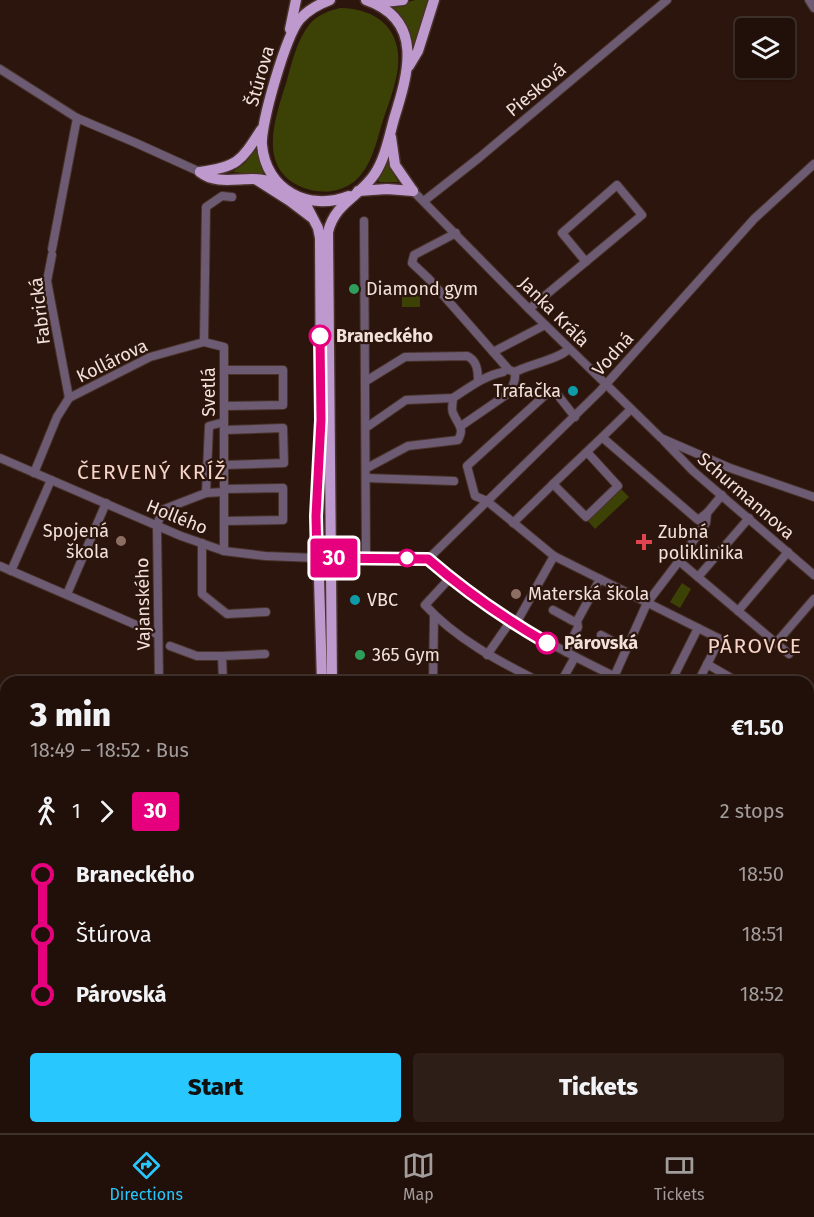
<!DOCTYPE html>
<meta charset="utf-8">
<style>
:root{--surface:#211009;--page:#2d1e17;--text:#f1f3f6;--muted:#a29d9c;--line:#3e302a;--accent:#28c8ff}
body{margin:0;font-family:"Fira Sans",sans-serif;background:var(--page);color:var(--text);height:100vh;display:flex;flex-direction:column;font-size:22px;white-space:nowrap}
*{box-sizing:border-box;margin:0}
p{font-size:20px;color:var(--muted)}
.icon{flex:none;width:33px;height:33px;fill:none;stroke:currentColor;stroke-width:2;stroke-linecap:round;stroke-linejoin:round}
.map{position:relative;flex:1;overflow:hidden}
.details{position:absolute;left:0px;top:676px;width:814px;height:458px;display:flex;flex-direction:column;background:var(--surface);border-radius:18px 18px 0 0;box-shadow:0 2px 4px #0004,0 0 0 2px var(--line)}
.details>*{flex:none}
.badge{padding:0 12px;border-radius:4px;font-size:21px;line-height:39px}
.fabs{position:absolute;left:735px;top:18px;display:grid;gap:12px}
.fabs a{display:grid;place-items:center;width:60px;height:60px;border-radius:6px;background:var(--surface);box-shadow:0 2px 4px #0004,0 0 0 2px var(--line);font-size:30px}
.map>.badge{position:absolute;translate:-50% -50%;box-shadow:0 0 0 3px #fff}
.legs{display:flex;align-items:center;gap:9px;height:66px;padding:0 30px;font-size:20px}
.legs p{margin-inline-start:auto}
.summary{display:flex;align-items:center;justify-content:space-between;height:102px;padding:0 30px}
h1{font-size:33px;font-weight:800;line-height:45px}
.action{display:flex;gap:12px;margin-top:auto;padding:12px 30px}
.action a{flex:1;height:69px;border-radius:6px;background:var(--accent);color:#111;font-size:24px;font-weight:800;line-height:69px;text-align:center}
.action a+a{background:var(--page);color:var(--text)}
ul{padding:0 30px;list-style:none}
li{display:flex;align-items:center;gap:21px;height:60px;font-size:22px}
li i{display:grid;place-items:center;width:9px;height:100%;margin:0 8px;background:currentColor}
li i::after{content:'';width:15px;height:15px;margin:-8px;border:4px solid;border-radius:50%;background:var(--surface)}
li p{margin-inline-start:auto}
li:first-child i{background:linear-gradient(#0000 50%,currentColor 0)}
li:last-child i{background:linear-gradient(currentColor 50%,#0000 0)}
.tab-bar{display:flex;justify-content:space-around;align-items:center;height:84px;border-top:2px solid var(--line);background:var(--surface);font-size:16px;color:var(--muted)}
.tab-bar a{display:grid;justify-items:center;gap:3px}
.tab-bar .active{color:var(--accent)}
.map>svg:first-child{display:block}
.green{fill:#3c4205}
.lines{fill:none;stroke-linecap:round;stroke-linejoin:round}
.minor-casing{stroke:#483229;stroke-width:10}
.major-casing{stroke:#483229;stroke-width:13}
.minor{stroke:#6c5b73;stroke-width:8}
.major{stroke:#be99cd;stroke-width:10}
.line-1-casing{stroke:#fff;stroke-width:14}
.line-1{stroke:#e6007e;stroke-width:9}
.leisure-dot{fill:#2e9e5b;stroke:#2c150c;stroke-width:2}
.stop-1-dot{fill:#fff;stroke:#e6007e;stroke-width:3}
.culture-dot{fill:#0f9aa8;stroke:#2c150c;stroke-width:2}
.education-dot{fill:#8d6e63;stroke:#2c150c;stroke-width:2}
.health-dot{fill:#e0444e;stroke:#2c150c;stroke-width:2}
.labels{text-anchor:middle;stroke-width:4.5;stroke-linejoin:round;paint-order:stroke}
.street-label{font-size:18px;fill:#f2e1db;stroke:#2c150c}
.poi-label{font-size:18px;fill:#f2e1db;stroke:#2c150c;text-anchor:start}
.stop-label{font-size:18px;font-weight:bold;fill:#f2e1db;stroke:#2c150c;text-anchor:start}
.quarter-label{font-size:21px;letter-spacing:1.5px;fill:#f6d4c7;stroke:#2c150c}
</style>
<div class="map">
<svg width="814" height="1133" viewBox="0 0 814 1133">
<rect width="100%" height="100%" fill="#2c150c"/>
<g class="green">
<polygon points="415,0 429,0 416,44 412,43 409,33 392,11 393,7"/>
<path d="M340 8C376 8 402 29 398 67 396 84 389 103 383 120 377 140 372 166 355 181 340 193 321 194 304 188 255 169 276 116 287 80 292 62 297 40 309 25 317 15 328 11 340 8Z"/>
<polygon points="254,150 257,151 264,175 233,172 246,162"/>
<polygon points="387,161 389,163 398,182 379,182 378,178"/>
<polygon points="411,288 420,288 420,307 402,307 402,297 411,297"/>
<polygon points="620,488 629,497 595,529 587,520"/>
<polygon points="682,583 691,589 680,608 670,602"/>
<polygon points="0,711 6,721 6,873 0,873"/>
</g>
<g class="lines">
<g class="minor-casing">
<g id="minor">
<polyline points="809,0 814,8"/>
<polyline points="0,69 77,118 136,143 200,172"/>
<polyline points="413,191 529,309 661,438 730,468 814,497"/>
<polyline points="424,201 480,157 667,0"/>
<polyline points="364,221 366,558"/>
<path d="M456 233 414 255 412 263 429 279 509 370 515 372C516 382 512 388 506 395L461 426"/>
<polyline points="52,249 77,118"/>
<polyline points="52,255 47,281 69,398"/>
<polyline points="529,309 642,215 617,185 562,233 586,262"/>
<polyline points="493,352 545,325"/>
<polyline points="224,370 283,370 283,405 224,406"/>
<path d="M515 372C530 364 557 360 569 349"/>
<path d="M366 381 405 357 467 356C477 360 478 371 478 381"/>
<polyline points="575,417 557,394 549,392 543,397 467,466 475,496 487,501 554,556 720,639 698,682"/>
<polyline points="367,427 406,400 453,398"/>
<polyline points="224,430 283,428 284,463 224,465"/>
<polyline points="603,438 698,520 707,513"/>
<polyline points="664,441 693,471 814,575"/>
<path d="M587 452 618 486 586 517 553 484C579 459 605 435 630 410"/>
<polyline points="0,458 181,536 224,551 265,556 317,558"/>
<path d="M367 468 408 446 458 440C465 428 458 425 453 413 451 409 453 403 453 398 470 387 484 376 503 372"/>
<polyline points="34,473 57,417 69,398 150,357 204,342"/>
<polyline points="366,478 454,481"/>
<polyline points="224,489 283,488 283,520 224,521"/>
<polyline points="206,493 224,492"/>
<polyline points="513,523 553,484"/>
<polyline points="202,543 202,594 227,614 266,612"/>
<polyline points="224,551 224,347 204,342 206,207 222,196 232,197"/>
<path d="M331 558 428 559C490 613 553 647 626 682"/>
<polyline points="428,559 600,391 754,219 814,164"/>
<polyline points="679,561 789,654"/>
<polyline points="0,566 157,634"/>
<polyline points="11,571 51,480"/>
<polyline points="698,577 749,518"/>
<path d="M450 578 425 605C456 639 500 662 540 682"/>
<polyline points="67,594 106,503"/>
<polyline points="553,610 573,621 577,621"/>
<polyline points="738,611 788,552"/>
<polyline points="515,625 554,556"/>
<polyline points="601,635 625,648"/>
<polyline points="776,643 814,599"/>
<polyline points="170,646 197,656 222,656"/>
<polyline points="566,652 578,627 577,621 600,579"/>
<polyline points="487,655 510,622"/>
<polyline points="707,664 738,682"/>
<polyline points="614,677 647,603 679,561 706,523 707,513 722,495"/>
<polyline points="159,682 157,526 162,510 206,493 209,426 224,422"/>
<polyline points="159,682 322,680"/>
<polyline points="223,682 222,656 265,654"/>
<polyline points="433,682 434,615"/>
<polyline points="561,682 575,657"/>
<polyline points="671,682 698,628"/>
<polyline points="808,701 814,696"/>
<polyline points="808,714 814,714"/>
<polyline points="808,773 814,774"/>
<polyline points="808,824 814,834"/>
<polyline points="808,885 814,885"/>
<polyline points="0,888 6,887"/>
<polyline points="0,982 6,983"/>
<polyline points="808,1002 814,1000"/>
<polyline points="172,1133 172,1128"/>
<polyline points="554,1133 566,1128"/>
</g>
</g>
<g class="major-casing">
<g id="major">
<path d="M330 0C319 4 308 10 300 19 286 35 260 125 262 145 266 190 308 212 349 196"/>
<polyline points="375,3 403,0"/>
<polyline points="290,29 296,0"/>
<polyline points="409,66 418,51 434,0"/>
<polyline points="391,137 395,165 413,191"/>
<path d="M200 172C238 167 241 161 261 130"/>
<path d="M200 172C214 184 235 179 252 179 261 179 269 181 277 182"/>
<polyline points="257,180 290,201 311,217"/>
<polyline points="358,191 387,189 413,191"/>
<polyline points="303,199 318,228 320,238 321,420 316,545 319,579 322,682"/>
<path d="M332 682 328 232C335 203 359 197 374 175 385 159 389 137 394 119 408 74 425 20 366 0"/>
<polyline points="315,1133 315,1128"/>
<polyline points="329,1133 330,1128"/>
</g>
</g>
<use href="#minor" class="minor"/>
<use href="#major" class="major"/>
</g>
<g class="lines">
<g class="line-1-casing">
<path id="line-1" d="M320 336 321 420 316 516 317 558 428 559C465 591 505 619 547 643"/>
</g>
<use href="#line-1" class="line-1"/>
</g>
<g class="leisure-dot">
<circle cx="354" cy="289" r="6"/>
<circle cx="360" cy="655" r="6"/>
</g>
<g class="stop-1-dot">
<circle cx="320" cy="336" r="10"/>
<circle cx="407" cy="558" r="8"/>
<circle cx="547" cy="643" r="10"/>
</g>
<g class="culture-dot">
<circle cx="573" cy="391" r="6"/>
<circle cx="355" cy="600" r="6"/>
</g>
<g class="education-dot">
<circle cx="121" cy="541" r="6"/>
<circle cx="516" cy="594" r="6"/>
</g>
<path class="health-dot" d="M641 533h6v6h6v6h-6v6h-6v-6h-6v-6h6z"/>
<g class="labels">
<g class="street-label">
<text transform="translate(260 76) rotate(-74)" y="6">Štúrova</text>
<text transform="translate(536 90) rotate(-40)" y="6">Piesková</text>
<text transform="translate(40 311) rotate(-97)" y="6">Fabrická</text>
<text transform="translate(554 312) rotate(45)" y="6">Janka Kráľa</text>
<text transform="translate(613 354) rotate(-48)" y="6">Vodná</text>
<text transform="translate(112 361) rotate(-26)" y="6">Kollárova</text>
<text transform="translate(209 392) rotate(-90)" y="6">Svetlá</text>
<text transform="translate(746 496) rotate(41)" y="6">Schurmannova</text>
<text transform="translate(177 517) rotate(22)" y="6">Hollého</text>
<text transform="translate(143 604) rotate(-91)" y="6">Vajanského</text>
</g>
<g class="poi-label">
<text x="366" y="295">Diamond gym</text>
<text x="561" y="397" text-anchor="end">Trafačka</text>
<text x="109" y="537" text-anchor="end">Spojená<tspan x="109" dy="21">škola</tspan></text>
<text x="658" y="538">Zubná<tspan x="658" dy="21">poliklinika</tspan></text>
<text x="528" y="600">Materská škola</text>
<text x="367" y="606">VBC</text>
<text x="372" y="661">365 Gym</text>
</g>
<g class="stop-label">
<text x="336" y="342">Braneckého</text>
<text x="564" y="649">Párovská</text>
</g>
<g class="quarter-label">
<text x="152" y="479">ČERVENÝ KRÍŽ</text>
<text x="755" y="653">PÁROVCE</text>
</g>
</g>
</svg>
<div class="fabs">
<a><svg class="icon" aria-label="layers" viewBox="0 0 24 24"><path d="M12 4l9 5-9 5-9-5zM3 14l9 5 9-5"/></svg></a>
</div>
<b class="badge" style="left:334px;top:558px;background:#e6007e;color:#fff">30</b>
<section class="details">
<div class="summary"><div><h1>3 min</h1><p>18:49 – 18:52 · Bus</p></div><b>€1.50</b></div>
<div class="legs"><svg class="icon" aria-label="walk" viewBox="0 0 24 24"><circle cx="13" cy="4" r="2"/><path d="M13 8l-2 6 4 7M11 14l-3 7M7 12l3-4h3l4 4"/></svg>1<svg class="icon" aria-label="forward" viewBox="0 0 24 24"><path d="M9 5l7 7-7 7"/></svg><b class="badge" style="background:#e6007e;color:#fff">30</b><p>2 stops</p></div>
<ul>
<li><i style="color:#e6007e"></i><b>Braneckého</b><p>18:50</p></li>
<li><i style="color:#e6007e"></i><span>Štúrova</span><p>18:51</p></li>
<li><i style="color:#e6007e"></i><b>Párovská</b><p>18:52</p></li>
</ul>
<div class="action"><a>Start</a><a>Tickets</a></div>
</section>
</div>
<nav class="tab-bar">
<a class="active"><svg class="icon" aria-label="directions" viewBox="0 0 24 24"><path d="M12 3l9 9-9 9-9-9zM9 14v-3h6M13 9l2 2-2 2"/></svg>Directions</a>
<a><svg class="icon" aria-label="map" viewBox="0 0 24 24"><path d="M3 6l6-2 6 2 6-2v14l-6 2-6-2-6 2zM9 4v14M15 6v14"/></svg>Map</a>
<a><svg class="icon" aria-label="tickets" viewBox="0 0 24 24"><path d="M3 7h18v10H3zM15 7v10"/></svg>Tickets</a>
</nav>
